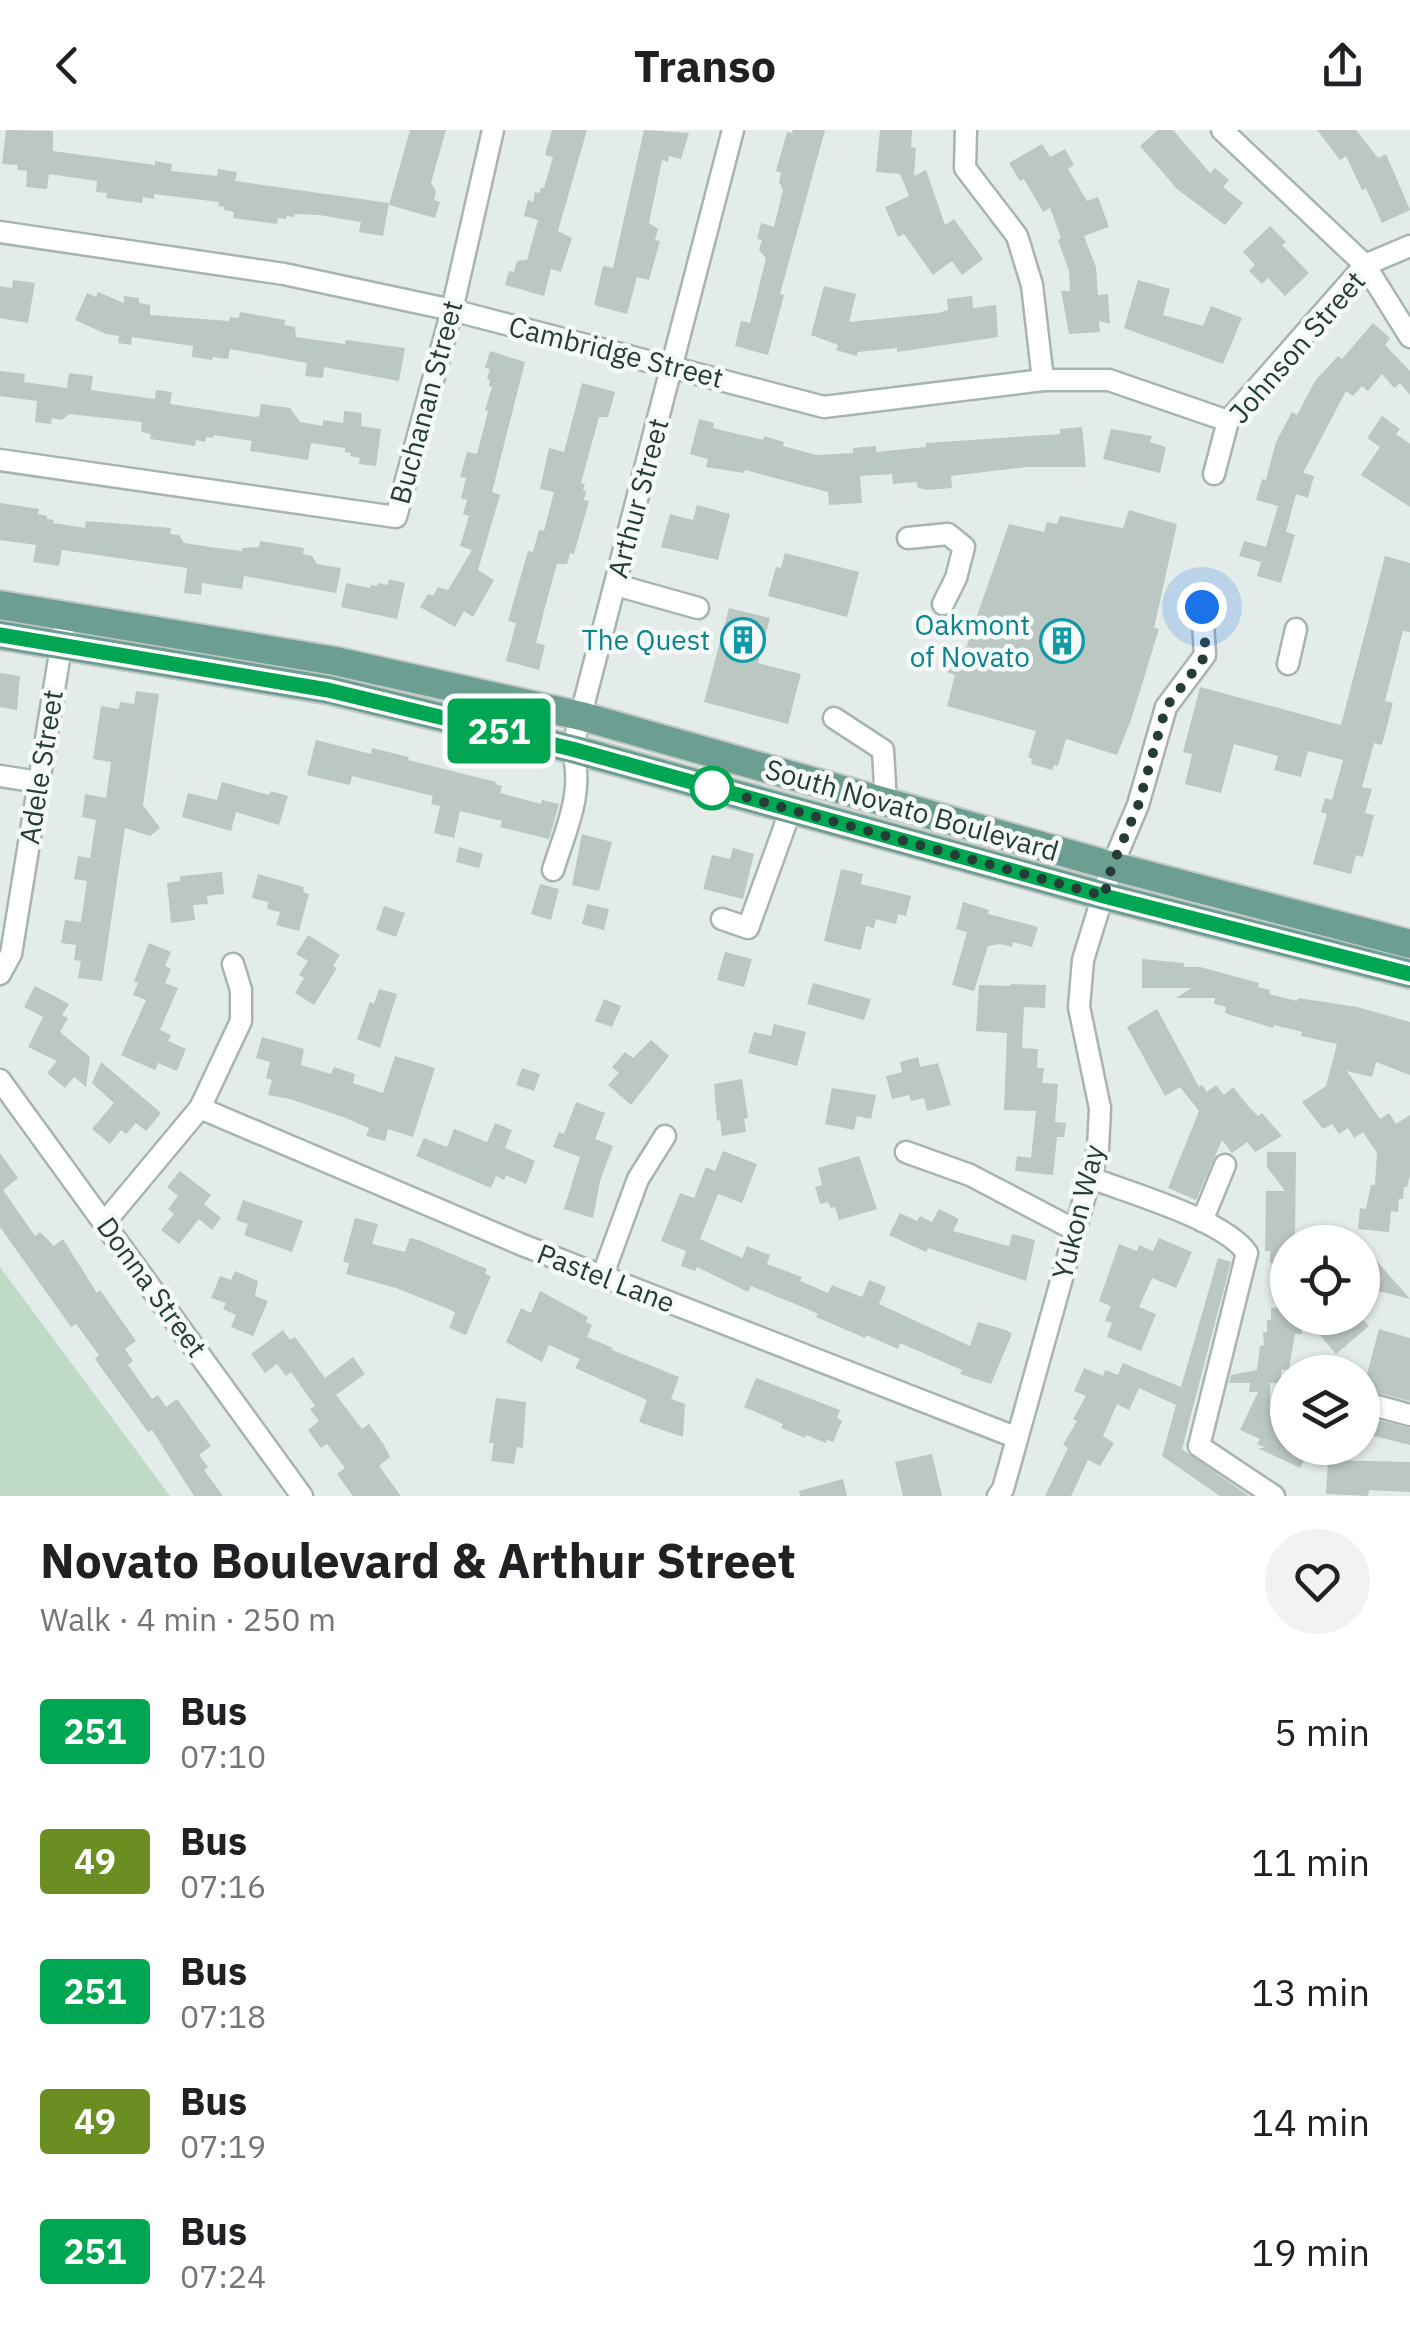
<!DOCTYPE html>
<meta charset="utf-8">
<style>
:root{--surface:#fff;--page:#f2f2f2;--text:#202124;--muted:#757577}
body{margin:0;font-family:"IBM Plex Sans",sans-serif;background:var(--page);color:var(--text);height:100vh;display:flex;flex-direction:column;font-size:38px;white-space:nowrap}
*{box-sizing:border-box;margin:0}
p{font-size:32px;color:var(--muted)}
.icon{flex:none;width:55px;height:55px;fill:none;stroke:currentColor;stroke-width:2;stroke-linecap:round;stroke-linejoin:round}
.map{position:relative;height:1366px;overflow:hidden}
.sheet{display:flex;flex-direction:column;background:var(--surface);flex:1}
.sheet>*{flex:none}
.badge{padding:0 20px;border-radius:8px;font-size:35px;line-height:65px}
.controls{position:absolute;left:1270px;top:1095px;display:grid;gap:20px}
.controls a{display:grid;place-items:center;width:110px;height:110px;border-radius:50%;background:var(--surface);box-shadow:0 2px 8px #0004;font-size:50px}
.you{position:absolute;width:50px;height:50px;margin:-25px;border:8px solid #fff;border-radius:50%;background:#1a73e8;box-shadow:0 0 0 15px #1a73e833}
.map>.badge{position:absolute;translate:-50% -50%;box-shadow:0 0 0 5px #fff}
.round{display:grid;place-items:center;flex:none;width:105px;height:105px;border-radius:52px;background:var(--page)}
.headline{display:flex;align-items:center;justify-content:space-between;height:170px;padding:0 40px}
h1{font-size:48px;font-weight:700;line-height:75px}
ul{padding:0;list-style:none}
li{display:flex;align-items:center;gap:30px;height:130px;padding:0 40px}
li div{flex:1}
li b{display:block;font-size:38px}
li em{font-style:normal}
li .badge{min-width:110px;font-weight:700;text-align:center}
header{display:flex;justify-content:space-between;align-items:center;height:130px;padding:0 40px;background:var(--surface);font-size:45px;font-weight:700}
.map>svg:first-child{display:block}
.green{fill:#bfdbc7}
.building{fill:#bac7c2}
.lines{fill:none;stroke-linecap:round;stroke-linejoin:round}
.minor-casing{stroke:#a7b4b0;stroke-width:25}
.major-casing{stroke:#c2c9c7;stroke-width:32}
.minor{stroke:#fff;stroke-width:20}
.major{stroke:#6d9e92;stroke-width:28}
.line-casing{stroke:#fff;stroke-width:22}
.line{stroke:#00a651;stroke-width:15}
.walk{stroke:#253d37;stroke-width:10;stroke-dasharray:0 18}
.stop-dot{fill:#fff;stroke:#00a651;stroke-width:5}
.labels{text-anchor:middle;stroke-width:9;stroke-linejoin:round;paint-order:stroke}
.street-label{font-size:28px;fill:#253d37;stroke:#f5f9f7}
.culture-label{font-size:28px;fill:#0d838f;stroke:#f5f9f7;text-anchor:end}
</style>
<header><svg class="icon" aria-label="back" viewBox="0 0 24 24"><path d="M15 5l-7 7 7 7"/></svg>Transo<svg class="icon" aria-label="share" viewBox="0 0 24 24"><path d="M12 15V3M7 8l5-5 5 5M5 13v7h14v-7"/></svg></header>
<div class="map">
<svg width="1410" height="1366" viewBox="0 0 1410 1366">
<rect width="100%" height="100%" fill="#e4ece9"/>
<polygon class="green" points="0,1137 170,1366 0,1366"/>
<g class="building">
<polygon points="6,0 53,1 53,21 155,35 155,31 172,34 171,41 217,46 218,39 237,42 235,51 389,73 383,106 359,102 361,92 319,85 295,84 294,87 287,86 286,89 278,88 277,94 233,88 234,82 224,80 225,77 218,76 219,72 154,64 154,69 143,67 142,73 106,68 107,63 96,62 97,51 49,44 47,59 26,57 27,41 17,40 18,35 2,34"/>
<polygon points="410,0 446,0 431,53 436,61 434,70 440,72 435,88 389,75"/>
<polygon points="552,0 587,0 558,101 572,108 561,142 551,139 544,166 505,155 509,141 514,142 517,131 527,130 538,90 524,86 528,70 533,72 535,62 540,63 541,57 544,58 553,27 545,25"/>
<polygon points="644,0 689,3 681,29 669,26 668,32 662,30 649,93 658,99 655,110 660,111 649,150 637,147 627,184 594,175 603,136 613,138"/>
<polygon points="793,0 825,0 780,164 784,165 768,225 735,216 741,191 750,193 766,128 759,120 762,110 757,109 761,93 774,97 783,60 779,52 781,43 776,41 787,2 792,3"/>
<polygon points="880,0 912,0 911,17 916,18 914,46 926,40 945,95 954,89 983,129 962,145 952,131 933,145 904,104 898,107 885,77 909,66 900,44 876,42"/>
<polygon points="1158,0 1173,0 1210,43 1215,38 1229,50 1223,57 1243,73 1225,95 1177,59 1140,16"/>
<polygon points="1317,0 1356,0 1378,28 1386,24 1410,80 1382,93 1366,58 1362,60 1346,26 1340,30"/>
<polygon points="1042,14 1050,27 1065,19 1074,35 1068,39 1087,71 1098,67 1109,97 1084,106 1096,137 1098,165 1108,164 1110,194 1099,191 1100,202 1069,204 1061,161 1070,161 1069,141 1058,110 1061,108 1050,78 1043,82 1024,49 1020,51 1009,33"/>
<polygon points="1270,96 1286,112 1282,115 1309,143 1285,166 1268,148 1262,154 1249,141 1255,135 1243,122"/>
<polygon points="13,150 35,153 28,193 0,188 0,156 12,158"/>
<polygon points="1138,150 1170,159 1163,185 1203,196 1211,176 1242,188 1223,234 1124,198"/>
<polygon points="824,156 856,164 849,192 938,183 948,180 947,169 972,166 973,178 996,175 998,207 897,222 897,218 858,222 857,226 836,220 838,215 811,205"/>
<polygon points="98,162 124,173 124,166 139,168 139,173 150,175 150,185 229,191 230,187 239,188 240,182 285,190 284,195 295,197 296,207 345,214 346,210 405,218 399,251 324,237 323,248 305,246 307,233 230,219 228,229 213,227 212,230 192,227 193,216 132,207 131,215 118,213 119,206 106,204 75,190 87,163 96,167"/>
<polygon points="1373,193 1390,208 1385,215 1410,241 1410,265 1400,253 1394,258 1382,244 1368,261 1362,256 1353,266 1346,261 1303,343 1314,346 1308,368 1296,364 1286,402 1295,405 1281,453 1257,446 1261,432 1239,426 1244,411 1266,417 1278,376 1256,370 1262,349 1266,350 1276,312 1292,282 1297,285 1315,251 1338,226 1342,229"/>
<polygon points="490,221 525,232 492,362 500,365 478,440 494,450 473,487 464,481 455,497 420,477 428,464 433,466 438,457 448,460 472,420 460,416 469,386 463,384 467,370 461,368 466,348 460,347 467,322 477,324 488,281 485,280 492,257 489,256 490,250 487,249 490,239 485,238"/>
<polygon points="0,241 25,244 24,252 67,258 69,243 93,246 91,260 155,269 156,260 172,262 170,274 256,287 259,286 261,274 290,278 300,292 323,296 323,290 343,293 344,281 362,283 361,296 381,299 376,336 359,334 360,328 350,326 351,323 345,322 345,318 311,313 308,330 250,321 252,311 214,305 213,308 206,307 205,312 196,310 195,316 150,309 151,304 141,302 142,292 69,284 62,290 52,288 51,294 35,292 37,271 0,266"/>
<polygon points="582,253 615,262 608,287 599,287 581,353 585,354 583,360 586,361 584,370 589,371 574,424 570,423 567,434 557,434 545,477 536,513 545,515 539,540 506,531 516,493 508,491 528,421 533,422 539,400 544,401 554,362 540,359 549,318 564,322"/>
<polygon points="1382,286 1400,299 1396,304 1410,314 1410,377 1361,345 1380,317 1367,308"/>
<polygon points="699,289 714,293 713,298 763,310 764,306 784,312 783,316 817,325 853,323 853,318 876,316 876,322 926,317 926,313 1060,304 1060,299 1082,297 1086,337 1027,337 951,346 952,358 927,360 918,358 917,352 893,354 892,344 860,346 862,373 829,375 828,362 745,340 744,343 706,337 708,329 690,324"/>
<polygon points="1111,299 1152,306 1150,312 1166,317 1160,343 1103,329"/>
<polygon points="0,373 39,379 38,384 47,386 47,389 54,390 53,393 85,398 86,391 171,398 170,404 179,405 184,413 210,417 242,421 242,418 259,417 260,411 304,418 303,424 312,426 317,434 341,438 336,463 244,446 242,459 202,453 201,465 184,463 187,438 62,420 59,436 33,432 36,415 0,410"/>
<polygon points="697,375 730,384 718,430 661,417 670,384 693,390"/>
<polygon points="1129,380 1177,394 1154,498 1159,499 1131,590 1117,625 1066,609 1058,636 1054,635 1052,640 1031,634 1032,629 1028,627 1036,601 947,576 955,545 947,542 953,523 963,526 1009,394 1044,402 1047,392 1057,394 1060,386 1123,398"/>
<polygon points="785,423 859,442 847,487 768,466 776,437 781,438"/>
<polygon points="1385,426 1410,433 1410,502 1403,501 1385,571 1393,573 1382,615 1374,613 1362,657 1372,659 1365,683 1374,685 1363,727 1356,725 1351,744 1313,734 1327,684 1321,682 1325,668 1332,670 1343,630 1308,621 1301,647 1274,640 1278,626 1234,614 1221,663 1185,654 1192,624 1183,622 1200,557 1341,595"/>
<polygon points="389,449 405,453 397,489 341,477 346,453 370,458 371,455 377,456 378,453 388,455"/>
<polygon points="729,478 770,488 758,533 801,544 788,594 704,572"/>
<polygon points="0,543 20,546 17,580 0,577"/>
<polygon points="136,561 159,564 143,675 160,698 150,706 125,698 102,851 78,848 81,831 74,830 76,815 61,813 65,790 81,792 87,751 74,749 78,726 90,728 96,690 82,687 85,664 106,668 111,632 93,629 101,576 119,579 120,572 134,574"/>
<polygon points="316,610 371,624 372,618 409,627 408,630 496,652 495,654 502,656 500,663 541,674 542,670 559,674 549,709 500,697 502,691 460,681 454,708 434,703 440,676 431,674 433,666 352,646 350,655 307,645"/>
<polygon points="222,652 269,665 271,661 288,666 279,695 236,682 231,701 182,687 188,663 217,670"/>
<polygon points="582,704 612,712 599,761 572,755"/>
<polygon points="459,717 483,724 479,738 456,732"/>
<polygon points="733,718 754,724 743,769 703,759 712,725 730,729"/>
<polygon points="841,739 863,744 861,754 911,766 906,786 898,784 896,794 876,789 874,798 866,796 861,820 824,811"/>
<polygon points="222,742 224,764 207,766 208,774 193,775 195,790 171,793 167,753 180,751 180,746"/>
<polygon points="258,744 304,757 303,762 309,764 299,801 276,795 280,782 267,779 268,772 252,768"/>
<polygon points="540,754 559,759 551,790 531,784"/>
<polygon points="963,772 989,780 988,784 1038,797 1032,817 1013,812 1012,817 1000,814 988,816 974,861 952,855 967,802 956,799"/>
<polygon points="587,774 609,779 604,800 582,794"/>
<polygon points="384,776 405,783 396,807 376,800"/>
<polygon points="308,805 340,825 333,836 337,838 314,875 295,863 304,848 299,845 308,831 296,824"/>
<polygon points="149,813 171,822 165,836 171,839 165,853 178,858 160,900 171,905 168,911 186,919 177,941 158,933 155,940 121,925 146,870 133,865 138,853 134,851"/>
<polygon points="725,822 752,829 744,857 717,850"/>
<polygon points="1142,829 1184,833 1184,837 1200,837 1259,853 1258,857 1270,860 1269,864 1297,871 1298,868 1357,877 1410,892 1410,945 1376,932 1372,947 1347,941 1380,989 1389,983 1396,994 1410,985 1410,1045 1407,1057 1404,1057 1403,1069 1399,1069 1398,1082 1391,1081 1389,1102 1358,1099 1360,1078 1366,1079 1371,1055 1375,1055 1377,1023 1363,1002 1354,1008 1348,998 1339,1004 1332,994 1323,999 1302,972 1326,956 1337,914 1301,906 1302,902 1274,895 1273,898 1225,883 1226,877 1214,874 1215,868 1176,868 1192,858 1142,858"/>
<polygon points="813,853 871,869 864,890 807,874"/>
<polygon points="1011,854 1046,855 1045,878 1024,877 1022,918 1038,919 1037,938 1044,938 1042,953 1058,954 1055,992 1066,993 1064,1007 1057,1007 1053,1045 1015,1041 1017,1026 1031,1028 1036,981 1004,980 1007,903 976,901 979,855 1011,856"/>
<polygon points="35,856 69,874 62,885 68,888 60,902 90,927 86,957 74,947 65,958 47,943 57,931 28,917 43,887 24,877"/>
<polygon points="379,859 397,864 380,918 357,909 370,872 374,874"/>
<polygon points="604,869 621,876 612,897 595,891"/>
<polygon points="1157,879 1199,957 1202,955 1207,962 1216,955 1224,965 1233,957 1249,977 1258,986 1262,983 1282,1006 1255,1022 1247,1012 1232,1023 1222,1010 1196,1070 1168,1058 1199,981 1180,957 1165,966 1127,897"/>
<polygon points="774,894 806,902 797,936 748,923 754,902 771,906"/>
<polygon points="262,907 304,919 301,935 331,944 334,937 355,944 353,953 383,963 395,926 435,938 413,1007 388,999 385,1011 366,1006 369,998 343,987 290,969 268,965 272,950 266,948 270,932 256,928"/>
<polygon points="651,910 669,926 631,975 608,955 619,943 612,937 625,922 633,928"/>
<polygon points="918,927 920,937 938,933 951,975 927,981 924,968 911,971 909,965 892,969 886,946 902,942 900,932"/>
<polygon points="101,932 161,983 146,1001 136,993 126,1004 121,1000 110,1014 92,999 114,973 92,953"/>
<polygon points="522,938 540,944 534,961 516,955"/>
<polygon points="742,949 748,988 744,989 746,1002 722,1006 720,990 717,991 714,954"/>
<polygon points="832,958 876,965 871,989 857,986 854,1000 825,994"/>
<polygon points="576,972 605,983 595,1009 613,1016 600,1051 593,1088 564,1079 580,1027 553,1017 559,1002 564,1004"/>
<polygon points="495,993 512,1000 505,1018 535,1031 526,1054 506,1045 504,1050 496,1046 491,1058 416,1026 424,1008 447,1017 454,999 487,1012"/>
<polygon points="723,1021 757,1034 742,1073 718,1064 700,1109 742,1128 747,1116 770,1125 767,1134 802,1147 800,1151 828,1163 832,1155 862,1167 869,1150 886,1157 879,1174 970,1216 978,1192 1006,1200 1012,1204 991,1254 960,1244 962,1240 900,1213 898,1219 866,1205 865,1208 816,1187 818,1184 805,1178 751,1156 748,1162 697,1137 695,1141 681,1136 686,1121 661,1111 680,1063 694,1068 706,1037 715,1041"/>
<polygon points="1267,1022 1296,1022 1295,1112 1288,1112 1288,1133 1270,1133 1270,1121 1265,1121 1266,1061 1285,1061 1267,1037"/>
<polygon points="0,1023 18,1048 3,1060 35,1106 40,1102 54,1116 63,1109 97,1163 100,1160 136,1211 125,1219 133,1231 128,1235 152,1269 158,1265 166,1277 177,1269 211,1316 199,1325 208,1337 204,1340 223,1366 194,1366 152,1300 148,1302 95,1229 99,1225 76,1194 71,1197 0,1097"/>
<polygon points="859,1026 877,1079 839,1090 835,1077 831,1078 828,1072 820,1074 815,1057 822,1055 818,1038"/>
<polygon points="180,1041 211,1065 204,1074 221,1088 212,1100 199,1089 179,1114 161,1100 174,1084 168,1079 178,1066 167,1057"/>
<polygon points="243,1070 303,1091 292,1122 244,1105 248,1094 236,1090"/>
<polygon points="939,1079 959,1089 953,1101 1009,1116 1012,1104 1035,1110 1026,1151 928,1118 926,1122 889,1105 900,1083 917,1091 920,1086 932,1092"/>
<polygon points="355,1088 378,1094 372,1114 405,1122 410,1108 419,1110 487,1139 485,1144 491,1146 466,1205 449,1198 455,1183 451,1180 396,1158 346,1144 349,1133 343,1132"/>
<polygon points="1159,1108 1192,1122 1176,1158 1152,1148 1139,1177 1156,1184 1141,1221 1107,1207 1112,1193 1105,1191 1111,1176 1099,1171 1119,1114 1137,1121 1139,1115 1153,1121"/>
<polygon points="1362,1114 1410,1169 1378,1161 1362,1174"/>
<polygon points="1218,1128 1231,1132 1182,1319 1249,1366 1220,1366 1162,1326 1176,1275 1139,1258 1129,1280 1117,1274 1103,1306 1114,1313 1100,1336 1088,1330 1071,1366 1045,1366 1068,1318 1063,1315 1077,1291 1073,1289 1086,1266 1074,1261 1084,1238 1103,1246 1105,1240 1118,1245 1123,1233 1181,1257"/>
<polygon points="235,1141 258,1151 255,1166 268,1171 253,1206 231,1197 236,1185 223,1179 226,1173 211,1168 220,1146 231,1150"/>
<polygon points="540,1161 588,1187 586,1192 592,1195 587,1207 613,1218 612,1220 679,1247 671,1269 685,1274 683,1307 639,1292 647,1270 575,1238 580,1229 549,1215 542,1232 506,1212 521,1178 531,1183"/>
<polygon points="1288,1177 1288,1188 1302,1188 1302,1204 1295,1204 1289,1239 1281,1240 1281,1253 1270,1253 1270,1285 1288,1293 1288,1318 1310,1318 1300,1338 1258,1318 1266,1318 1257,1314 1260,1309 1240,1300 1258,1262 1249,1262 1250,1253 1229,1253 1231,1245 1257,1240 1260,1216 1264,1215 1263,1202 1267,1202 1267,1190 1271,1190 1271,1178"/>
<polygon points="1331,1188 1361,1188 1369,1196 1336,1224 1316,1200"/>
<polygon points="1379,1199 1410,1208 1410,1271 1362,1259 1362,1243 1367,1244"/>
<polygon points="283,1200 290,1210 295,1207 325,1248 353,1227 365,1244 336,1265 362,1299 369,1294 384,1315 390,1327 379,1336 401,1366 353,1366 337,1344 345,1338 327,1314 321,1318 308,1300 319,1291 310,1279 315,1276 291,1242 286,1246 277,1234 265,1243 251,1224"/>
<polygon points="756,1248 840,1280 837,1288 842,1291 833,1312 827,1310 826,1313 806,1305 805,1308 781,1298 783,1294 744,1277"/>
<polygon points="496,1268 526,1272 523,1318 517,1317 514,1334 491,1331 494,1313 489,1313"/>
<polygon points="1362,1286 1410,1298 1410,1315 1362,1303"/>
<polygon points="932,1324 942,1366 903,1366 895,1332"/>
<polygon points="1328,1330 1410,1332 1410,1362 1369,1360 1368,1366 1326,1364"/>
<polygon points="843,1349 847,1366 800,1366 799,1361"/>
</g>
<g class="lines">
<g class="minor-casing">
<g id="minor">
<polyline points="966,0 965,38 1017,106 1032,155 1043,250"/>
<polyline points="1222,0 1365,135 1410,207"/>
<polyline points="0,102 284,144 452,180 824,277 1043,250 1109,250 1228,291"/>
<polyline points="0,330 396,387 452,180 493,0"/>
<polyline points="1214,344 1228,291 1365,135 1410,116"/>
<polyline points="908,408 948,404 964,417 956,448 943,474"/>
<polyline points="616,455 698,478"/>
<polyline points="1288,534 1296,499"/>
<polyline points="834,588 883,620 886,673"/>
<polyline points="0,646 39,652"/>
<path d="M553 740C566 699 585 661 572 619L733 0"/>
<polyline points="722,789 748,798 791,679"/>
<polyline points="0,844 11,824 66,486"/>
<polyline points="0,950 302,1366"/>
<polyline points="200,978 520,1114 1015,1307"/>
<polyline points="906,1022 970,1045 1075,1100"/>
<path d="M1091 1048C1130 1063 1225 1090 1247 1123L1199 1316 1274 1366"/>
<polyline points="1202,1091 1225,1035"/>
<polyline points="105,1092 200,978 241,891 241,860 233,834"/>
<polyline points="602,1147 638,1049 665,1006"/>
<polyline points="1362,1272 1410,1285"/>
<polyline points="998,1366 1003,1359 1098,1019 1100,978 1079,877 1083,830 1112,736 1138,675 1166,577 1205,525 1202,477"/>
</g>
</g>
<g class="major-casing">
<g id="major">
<polyline points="0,475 335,531 581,586 1112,736 1410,814"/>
<polyline points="0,505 329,560 572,619 1104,766 1410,844"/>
</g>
</g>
<use href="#minor" class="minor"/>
<use href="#major" class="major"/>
</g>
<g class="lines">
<g class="line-casing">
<polyline id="line" points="0,505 328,560 572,619 1104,766 1410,844"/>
</g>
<use href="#line" class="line"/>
<polyline class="walk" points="712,658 1104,766 1112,736 1138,676 1166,577 1206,525 1202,477"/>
</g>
<defs>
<g id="building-ring" transform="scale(2.25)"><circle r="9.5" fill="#f5f9f7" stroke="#0f9aa8" stroke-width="1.5"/><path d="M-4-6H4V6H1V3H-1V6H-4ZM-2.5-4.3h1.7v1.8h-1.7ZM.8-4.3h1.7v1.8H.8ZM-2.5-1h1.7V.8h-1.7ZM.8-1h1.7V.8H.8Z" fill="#0f9aa8"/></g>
</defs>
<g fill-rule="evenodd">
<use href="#building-ring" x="743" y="510"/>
<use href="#building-ring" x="1062" y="511"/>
</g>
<circle class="stop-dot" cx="712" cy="658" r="20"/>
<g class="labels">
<g class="street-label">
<text transform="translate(1297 217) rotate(-49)" y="10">Johnson Street</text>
<text transform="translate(616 222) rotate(14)" y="10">Cambridge Street</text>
<text transform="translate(426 272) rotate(-75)" y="10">Buchanan Street</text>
<text transform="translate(638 368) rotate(-75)" y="10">Arthur Street</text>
<text transform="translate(41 637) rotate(-81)" y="10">Adele Street</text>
<text transform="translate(912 680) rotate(16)" y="10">South Novato Boulevard</text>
<text transform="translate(1078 1082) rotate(-76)" y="10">Yukon Way</text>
<text transform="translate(606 1148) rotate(21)" y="10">Pastel Lane</text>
<text transform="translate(152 1157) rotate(54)" y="10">Donna Street</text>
</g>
<g class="culture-label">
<text x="1030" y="505">Oakmont<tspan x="1030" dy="32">of Novato</tspan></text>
<text x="710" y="520">The Quest</text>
</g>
</g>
</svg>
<div class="controls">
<a><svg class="icon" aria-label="locate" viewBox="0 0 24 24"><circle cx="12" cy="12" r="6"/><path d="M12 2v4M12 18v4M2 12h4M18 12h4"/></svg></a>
<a><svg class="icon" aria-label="layers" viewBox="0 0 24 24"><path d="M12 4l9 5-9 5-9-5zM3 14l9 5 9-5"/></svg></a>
</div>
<div class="you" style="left:1202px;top:477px"></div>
<b class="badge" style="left:499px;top:601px;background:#00a651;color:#fff">251</b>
</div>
<section class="sheet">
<div class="headline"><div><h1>Novato Boulevard &amp; Arthur Street</h1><p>Walk · 4 min · 250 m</p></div><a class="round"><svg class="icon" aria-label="heart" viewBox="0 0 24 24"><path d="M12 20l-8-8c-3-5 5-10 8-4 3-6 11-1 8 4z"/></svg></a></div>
<ul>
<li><span class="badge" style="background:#00a651;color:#fff">251</span><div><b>Bus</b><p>07:10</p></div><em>5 min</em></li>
<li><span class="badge" style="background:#6b8e23;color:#fff">49</span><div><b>Bus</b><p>07:16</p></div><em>11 min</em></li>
<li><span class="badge" style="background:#00a651;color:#fff">251</span><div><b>Bus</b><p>07:18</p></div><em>13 min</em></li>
<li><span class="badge" style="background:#6b8e23;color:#fff">49</span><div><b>Bus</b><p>07:19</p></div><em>14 min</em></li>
<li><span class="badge" style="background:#00a651;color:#fff">251</span><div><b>Bus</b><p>07:24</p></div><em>19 min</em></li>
</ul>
</section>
